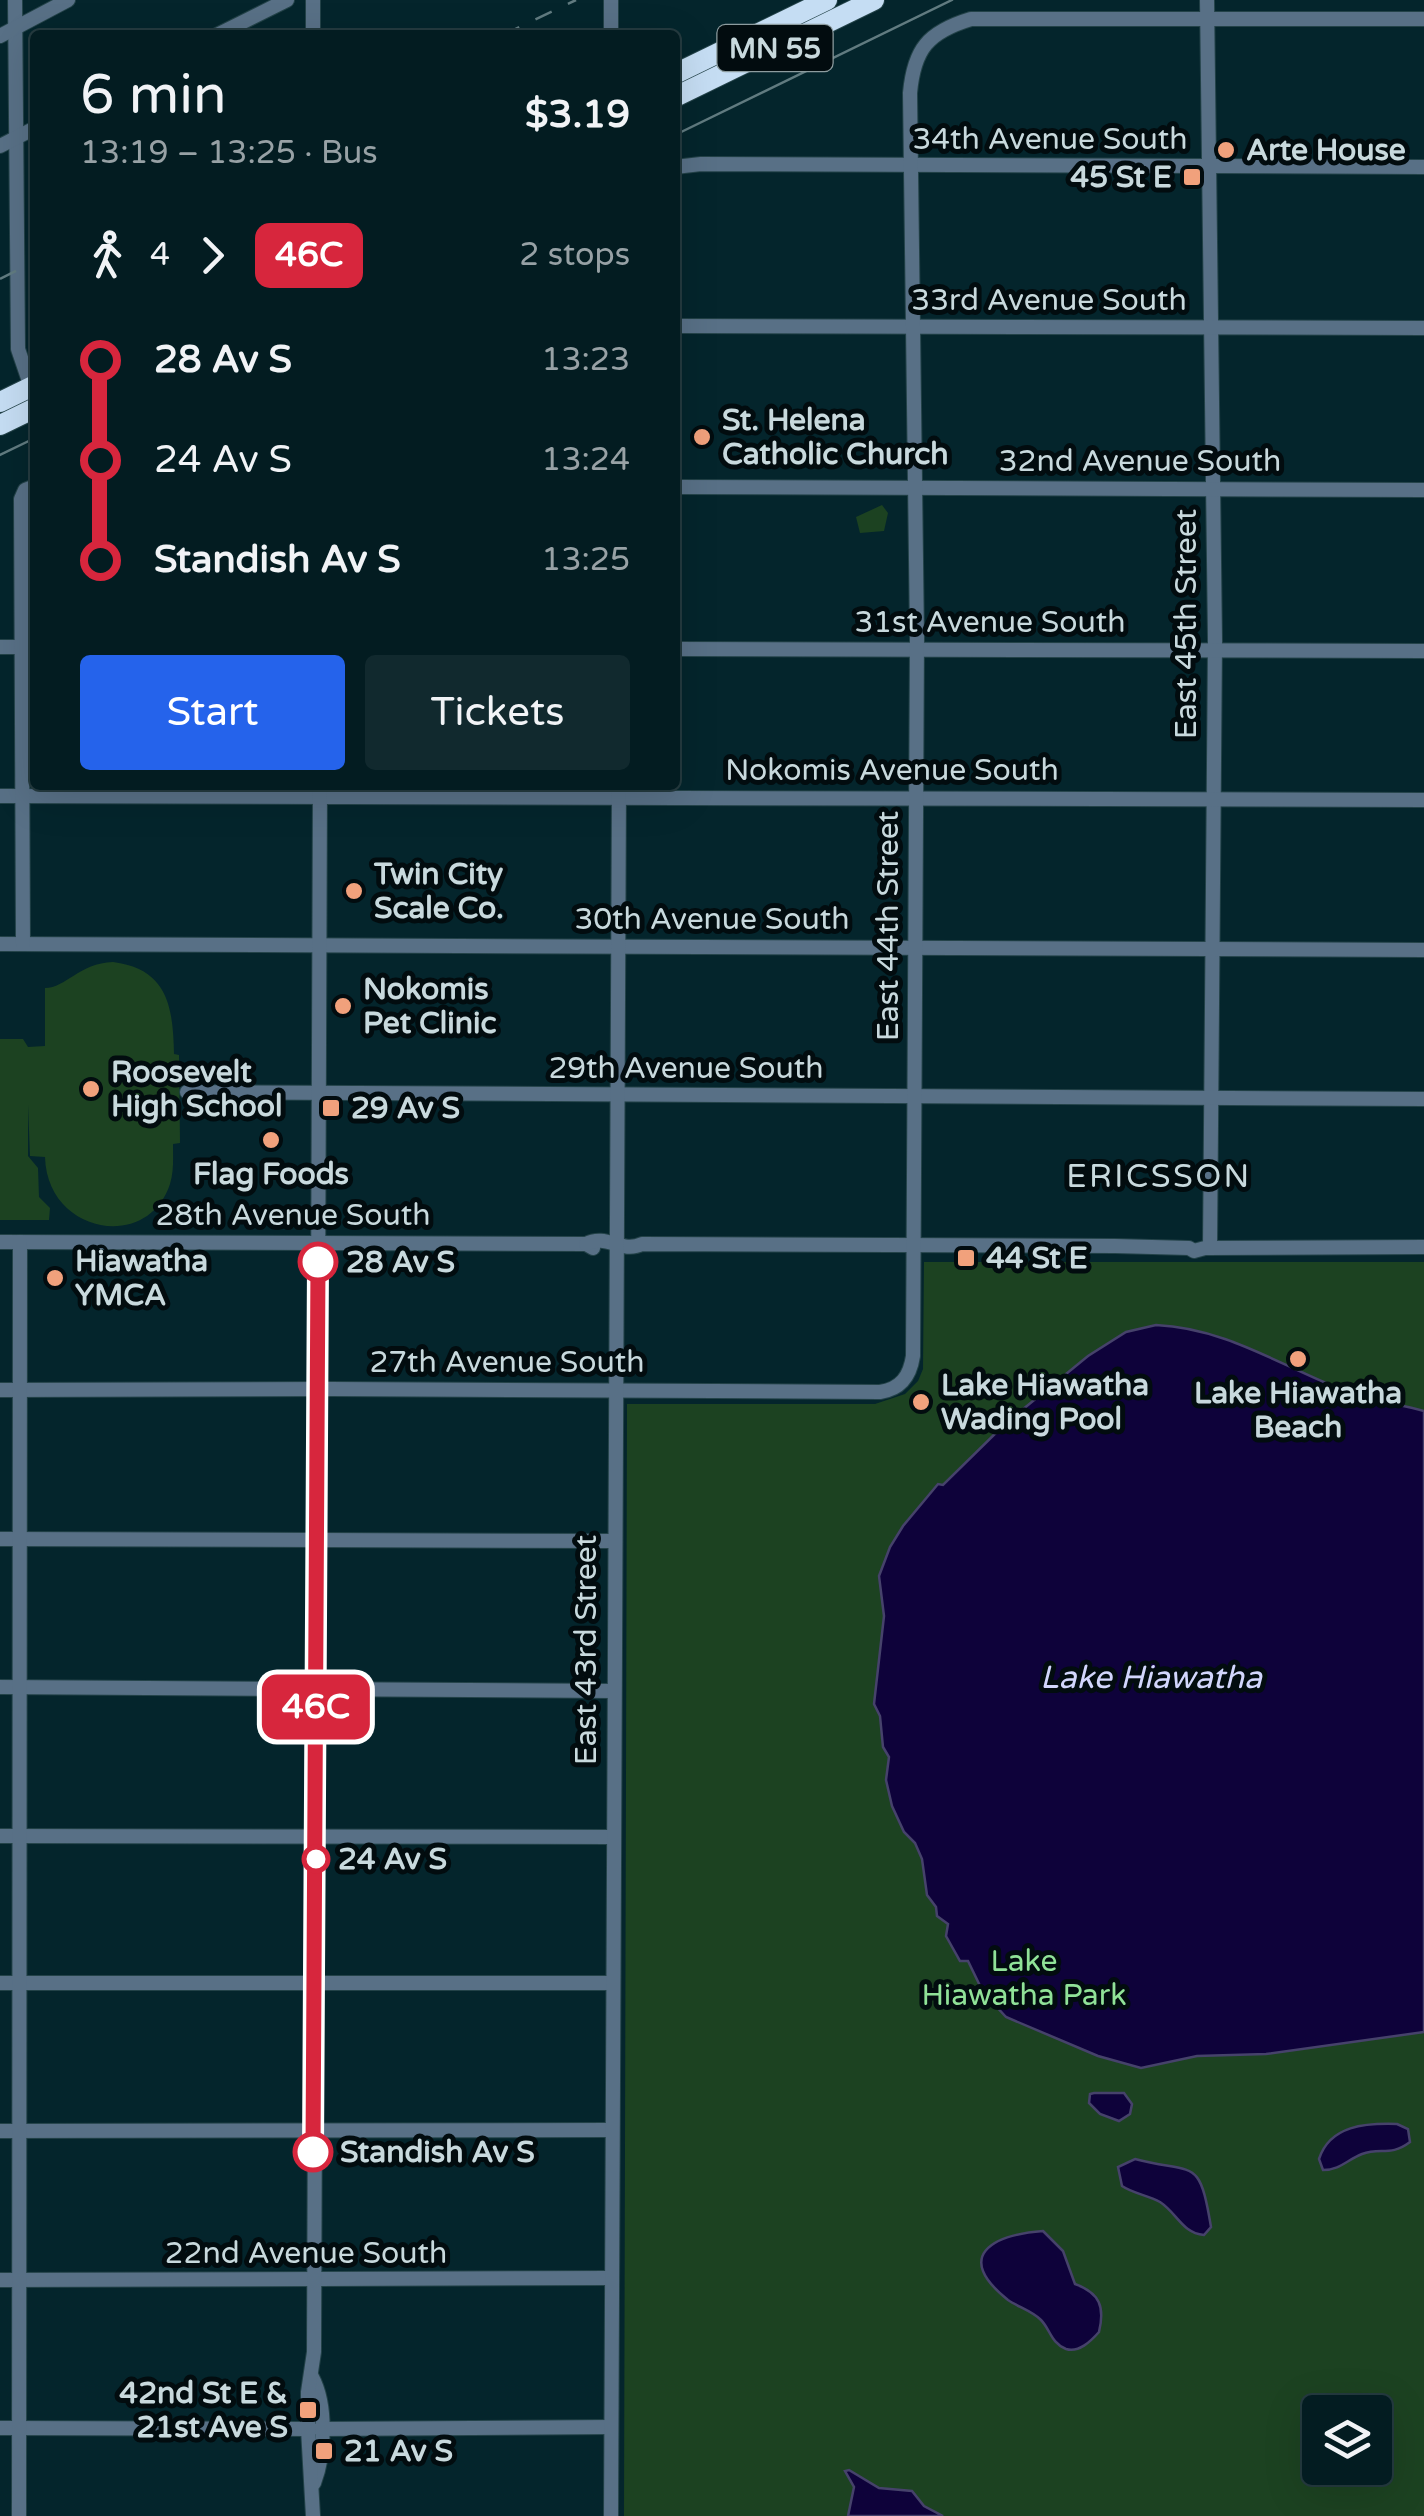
<!DOCTYPE html>
<meta charset="utf-8">
<style>
:root{--surface:#031c21;--page:#11292e;--text:#f1f3f6;--muted:#97a1a5;--line:#243a3f;--accent:#2563eb}
body{margin:0;font-family:"Varela Round",sans-serif;background:var(--page);color:var(--text);height:100vh;display:flex;flex-direction:column;font-size:38px;white-space:nowrap}
*{box-sizing:border-box;margin:0}
p{font-size:32px;color:var(--muted)}
.icon{flex:none;width:55px;height:55px;fill:none;stroke:currentColor;stroke-width:2;stroke-linecap:round;stroke-linejoin:round}
.map{position:relative;flex:1;overflow:hidden}
.details{position:absolute;left:30px;top:30px;width:650px;height:760px;display:flex;flex-direction:column;background:var(--surface);border-radius:10px;box-shadow:0 10px 40px #0002,0 0 0 2px var(--line)}
.details>*{flex:none}
.badge{padding:0 20px;border-radius:15px;font-size:35px;line-height:65px}
.fabs{position:absolute;left:1302px;top:2395px;display:grid;gap:20px}
.fabs a{display:grid;place-items:center;width:90px;height:90px;border-radius:10px;background:var(--surface);box-shadow:0 10px 40px #0002,0 0 0 2px var(--line);font-size:50px}
.map>.badge{position:absolute;translate:-50% -50%;box-shadow:0 0 0 5px #fff}
.legs{display:flex;align-items:center;gap:15px;height:110px;padding:0 50px;font-size:32px}
.legs p{margin-inline-start:auto}
.head{display:flex;align-items:center;justify-content:space-between;height:170px;padding:0 50px}
h1{font-size:55px;font-weight:600;line-height:75px}
.primary-button{display:flex;gap:20px;margin-top:auto;padding:20px 50px}
.primary-button a{flex:1;height:115px;border-radius:10px;background:var(--accent);color:#fff;font-size:40px;font-weight:600;line-height:115px;text-align:center}
.primary-button a+a{background:var(--page);color:var(--text)}
ul{padding:0 50px;list-style:none}
li{display:flex;align-items:center;gap:35px;height:100px;font-size:38px}
li i{display:grid;place-items:center;width:15px;height:100%;margin:0 12px;background:currentColor}
li i::after{content:'';width:25px;height:25px;margin:-12px;border:8px solid;border-radius:50%;background:var(--surface)}
li p{margin-inline-start:auto}
li:first-child i{background:linear-gradient(#0000 50%,currentColor 0)}
li:last-child i{background:linear-gradient(currentColor 50%,#0000 0)}
.map>svg:first-child{display:block}
.green{fill:#1c4221;fill-rule:evenodd}
.water{fill:#0e023a;stroke:#46426b;stroke-width:2.5}
.lines{fill:none;stroke-linecap:round;stroke-linejoin:round}
.minor-casing{stroke:#234248;stroke-width:16}
.highway-casing{stroke:#234248;stroke-width:22}
.minor{stroke:#587086;stroke-width:14}
.highway{stroke:#c5ddf3;stroke-width:20}
.tram{stroke:#617b80;stroke-width:2.5}
.rail{stroke:#617b80;stroke-width:2.5;stroke-dasharray:18 18;stroke-linecap:butt}
.line-1-casing{stroke:#fff;stroke-width:22}
.line-1{stroke:#d7263d;stroke-width:15}
.poi-dot{fill:#f1a17c;stroke:#020c0f;stroke-width:4}
.stop-1-dot{fill:#fff;stroke:#d7263d;stroke-width:5}
.labels{text-anchor:middle;stroke-width:10;stroke-linejoin:round;paint-order:stroke}
.shield{fill:#020c0f;stroke:#8d9c9f;stroke-width:2.5}
.shield-label{font-size:28px;font-weight:bold;fill:#c8d9dd}
.street-label{font-size:30px;fill:#c8d9dd;stroke:#020c0f}
.poi-label{font-size:30px;font-weight:bold;fill:#c8d9dd;stroke:#020c0f;text-anchor:start}
.stop-label{font-size:30px;font-weight:bold;fill:#c8d9dd;stroke:#020c0f;text-anchor:start}
.park-label{font-size:30px;fill:#90e298;stroke:#020c0f}
.neighbourhood-label{font-size:32px;letter-spacing:2.5px;fill:#c8d9dd;stroke:#020c0f}
.water-label{font-size:32px;font-style:italic;fill:#d2d6fc;stroke:#020c0f}
</style>
<div class="map">
<svg width="1424" height="2516" viewBox="0 0 1424 2516">
<rect width="100%" height="100%" fill="#04252c"/>
<g class="green">
<polygon points="882,505 888,513 884,531 860,533 856,517"/>
<path d="M113 962C168 969 173 1007 174 1054L179 1055 180 1143 173 1144C173 1158 174 1171 170 1184 148 1252 47 1234 45 1157L30 1156 28 1105V1156L38 1168 39 1197 50 1208 49 1220H0V1039H23L28 1047 45 1046V988C66 988 79 963 113 962Z"/>
<path d="M924 1262H1424V2516H624L627 1404H875L905 1394 918 1381 923 1369ZM1320 2412H1375V2468H1320Z"/>
</g>
<g class="water">
<path d="M1156 1325C1227 1328 1284 1368 1348 1392 1373 1401 1398 1404 1424 1411V2032L1266 2054 1197 2056 1141 2068 1098 2056 1006 2017 983 1992 968 1961H960L946 1936 948 1924 937 1916 936 1907 927 1895 922 1859 915 1843 904 1832 892 1806 886 1780 889 1757 883 1747 880 1716 874 1704 884 1616 879 1576 890 1547 903 1526 938 1484 943 1485 1005 1424 1088 1356 1126 1332Z"/>
<polygon points="1094,2093 1124,2093 1132,2104 1130,2114 1119,2121 1100,2114 1089,2103 1090,2094"/>
<path d="M1397 2124 1408 2129 1410 2142C1390 2157 1381 2147 1362 2154 1347 2160 1340 2170 1323 2170L1319 2159C1330 2125 1366 2123 1397 2124Z"/>
<path d="M1135 2159C1195 2175 1199 2155 1211 2227L1204 2235C1182 2233 1177 2213 1160 2202 1148 2195 1134 2194 1122 2186L1118 2167Z"/>
<path d="M1043 2231 1063 2251 1075 2284C1100 2293 1105 2307 1099 2332 1091 2341 1079 2353 1066 2349 1051 2343 1050 2329 1041 2320 1032 2311 1018 2307 1008 2300 953 2256 992 2235 1043 2231Z"/>
<polygon points="849,2470 879,2488 912,2491 924,2506 943,2516 848,2516 854,2487 845,2471"/>
</g>
<g class="lines">
<g class="minor-casing">
<g id="minor">
<polyline points="15,0 18,349 31,387"/>
<polyline points="313,0 313,35"/>
<polyline points="1207,0 1215,641 1210,1248"/>
<polyline points="217,35 287,0"/>
<polyline points="611,35 611,0"/>
<polyline points="0,36 68,0"/>
<polyline points="0,146 35,128"/>
<polyline points="675,167 701,164 1424,167"/>
<polyline points="675,326 1424,328"/>
<polyline points="675,487 1424,490"/>
<polyline points="0,647 35,647"/>
<polyline points="675,649 1424,651"/>
<polyline points="0,796 1424,800"/>
<polyline points="0,944 1424,950"/>
<polyline points="23,944 21,499 25,490 35,486"/>
<polyline points="187,1092 1424,1099"/>
<polyline points="0,1242 586,1244 593,1248"/>
<path d="M586 1244C607 1233 621 1254 642 1244L1115 1246 1189 1248 1194 1251 1205 1248 1424 1247"/>
<path d="M0 1390 330 1389 880 1392C901 1389 910 1376 913 1356L917 638 910 93C914 49 928 32 971 19H1424"/>
<polyline points="0,1539 613,1541"/>
<polyline points="0,1687 613,1691"/>
<polyline points="0,1836 613,1837"/>
<polyline points="0,1983 611,1983"/>
<polyline points="0,2131 611,2130"/>
<polyline points="0,2280 612,2278"/>
<path d="M312 2377C327 2405 325 2454 314 2483"/>
<polyline points="0,2428 308,2429"/>
<polyline points="320,2429 611,2427"/>
<polyline points="19,2516 20,1242"/>
<polyline points="313,2516 308,2429 308,2392 314,2352 320,785"/>
<polyline points="611,2516 619,785"/>
</g>
</g>
<g class="highway-casing">
<g id="highway">
<polyline points="675,74 827,0"/>
<polyline points="675,97 874,0"/>
<polyline points="0,402 35,385"/>
<polyline points="0,425 35,408"/>
</g>
</g>
<use href="#minor" class="minor"/>
<use href="#highway" class="highway"/>
<g class="tram">
<polyline points="675,135 952,0"/>
<polyline points="0,455 35,438"/>
</g>
<g class="rail">
<polyline points="503,35 576,0"/>
<polyline points="0,279 35,261"/>
</g>
</g>
<g class="lines">
<g class="line-1-casing">
<polyline id="line-1" points="313,2152 318,1262"/>
</g>
<use href="#line-1" class="line-1"/>
</g>
<g class="poi-dot">
<circle cx="1226" cy="150" r="10"/>
<rect x="1182" y="167" width="20" height="20" rx="5"/>
<circle cx="702" cy="437" r="10"/>
<circle cx="354" cy="891" r="10"/>
<circle cx="343" cy="1006" r="10"/>
<circle cx="91" cy="1089" r="10"/>
<rect x="321" y="1098" width="20" height="20" rx="5"/>
<circle cx="271" cy="1140" r="10"/>
<rect x="956" y="1248" width="20" height="20" rx="5"/>
<circle cx="55" cy="1278" r="10"/>
<circle cx="1298" cy="1359" r="10"/>
<circle cx="921" cy="1402" r="10"/>
<rect x="298" y="2400" width="20" height="20" rx="5"/>
<rect x="314" y="2441" width="20" height="20" rx="5"/>
</g>
<g class="stop-1-dot">
<circle cx="318" cy="1262" r="18"/>
<circle cx="316" cy="1859" r="12"/>
<circle cx="313" cy="2152" r="18"/>
</g>
<g class="labels">
<rect class="shield" x="717.5" y="25" width="115" height="46" rx="8"/>
<g class="shield-label">
<text x="775" y="58">MN 55</text>
</g>
<g class="street-label">
<text x="1050" y="149">34th Avenue South</text>
<text x="1049" y="310">33rd Avenue South</text>
<text x="1140" y="471">32nd Avenue South</text>
<text x="990" y="632">31st Avenue South</text>
<text transform="translate(1186 624) rotate(-90)" y="10">East 45th Street</text>
<text x="892" y="780">Nokomis Avenue South</text>
<text x="712" y="929">30th Avenue South</text>
<text transform="translate(888 926) rotate(-90)" y="10">East 44th Street</text>
<text x="686" y="1078">29th Avenue South</text>
<text x="293" y="1225">28th Avenue South</text>
<text x="507" y="1372">27th Avenue South</text>
<text transform="translate(586 1650) rotate(-90)" y="10">East 43rd Street</text>
<text x="306" y="2263">22nd Avenue South</text>
</g>
<g class="poi-label">
<text x="1246" y="160">Arte House</text>
<text x="1172" y="187" text-anchor="end">45 St E</text>
<text x="722" y="430">St. Helena<tspan x="722" dy="34">Catholic Church</tspan></text>
<text x="374" y="884">Twin City<tspan x="374" dy="34">Scale Co.</tspan></text>
<text x="363" y="999">Nokomis<tspan x="363" dy="34">Pet Clinic</tspan></text>
<text x="111" y="1082">Roosevelt<tspan x="111" dy="34">High School</tspan></text>
<text x="351" y="1118">29 Av S</text>
<text x="271" y="1184" text-anchor="middle">Flag Foods</text>
<text x="986" y="1268">44 St E</text>
<text x="75" y="1271">Hiawatha<tspan x="75" dy="34">YMCA</tspan></text>
<text x="941" y="1395">Lake Hiawatha<tspan x="941" dy="34">Wading Pool</tspan></text>
<text x="1298" y="1403" text-anchor="middle">Lake Hiawatha<tspan x="1298" dy="34">Beach</tspan></text>
<text x="288" y="2403" text-anchor="end">42nd St E &amp;<tspan x="288" dy="34">21st Ave S</tspan></text>
<text x="344" y="2461">21 Av S</text>
</g>
<g class="stop-label">
<text x="346" y="1272">28 Av S</text>
<text x="338" y="1869">24 Av S</text>
<text x="340" y="2162">Standish Av S</text>
</g>
<g class="park-label">
<text x="1024" y="1971">Lake<tspan x="1024" dy="34">Hiawatha Park</tspan></text>
</g>
<g class="neighbourhood-label">
<text x="1159" y="1187">ERICSSON</text>
</g>
<g class="water-label">
<text x="1151" y="1688">Lake Hiawatha</text>
</g>
</g>
</svg>
<div class="fabs">
<a><svg class="icon" aria-label="layers" viewBox="0 0 24 24"><path d="M12 4l9 5-9 5-9-5zM3 14l9 5 9-5"/></svg></a>
</div>
<b class="badge" style="left:316px;top:1707px;background:#d7263d;color:#fff">46C</b>
<section class="details">
<div class="head"><div><h1>6 min</h1><p>13:19 – 13:25 · Bus</p></div><b>$3.19</b></div>
<div class="legs"><svg class="icon" aria-label="walk" viewBox="0 0 24 24"><circle cx="13" cy="4" r="2"/><path d="M13 8l-2 6 4 7M11 14l-3 7M7 12l3-4h3l4 4"/></svg>4<svg class="icon" aria-label="forward" viewBox="0 0 24 24"><path d="M9 5l7 7-7 7"/></svg><b class="badge" style="background:#d7263d;color:#fff">46C</b><p>2 stops</p></div>
<ul>
<li><i style="color:#d7263d"></i><b>28 Av S</b><p>13:23</p></li>
<li><i style="color:#d7263d"></i><span>24 Av S</span><p>13:24</p></li>
<li><i style="color:#d7263d"></i><b>Standish Av S</b><p>13:25</p></li>
</ul>
<div class="primary-button"><a>Start</a><a>Tickets</a></div>
</section>
</div>
